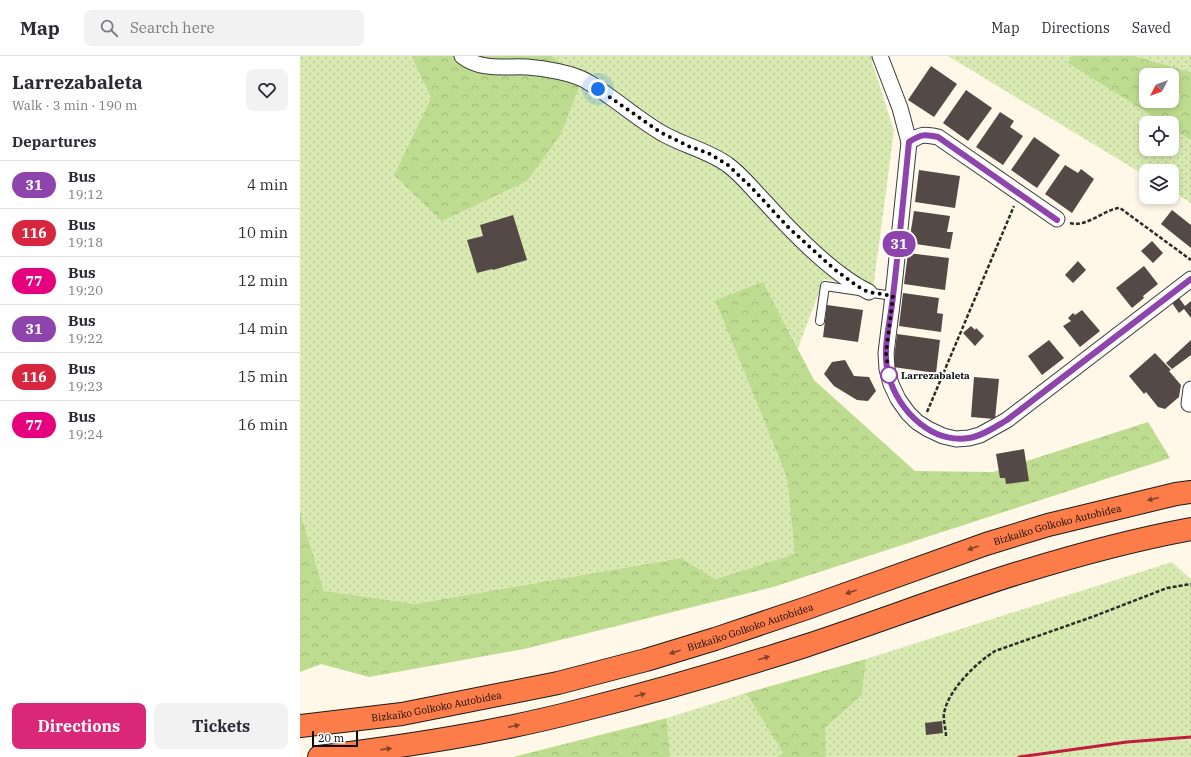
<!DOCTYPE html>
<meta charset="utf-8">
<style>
:root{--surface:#fff;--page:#f2f2f3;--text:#2b2b33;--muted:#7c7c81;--line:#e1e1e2;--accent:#db2777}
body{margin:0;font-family:"IBM Plex Serif",serif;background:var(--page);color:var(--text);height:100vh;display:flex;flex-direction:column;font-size:15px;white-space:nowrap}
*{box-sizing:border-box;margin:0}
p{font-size:13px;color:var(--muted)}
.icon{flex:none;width:22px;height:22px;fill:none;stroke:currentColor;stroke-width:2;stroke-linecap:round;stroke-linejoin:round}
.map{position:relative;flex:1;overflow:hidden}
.drawer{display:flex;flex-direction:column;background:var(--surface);width:300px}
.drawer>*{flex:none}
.badge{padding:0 8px;border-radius:13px;font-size:14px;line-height:26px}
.needle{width:26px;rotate:229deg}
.buttons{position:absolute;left:839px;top:12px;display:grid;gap:8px}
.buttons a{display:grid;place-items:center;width:40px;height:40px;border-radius:8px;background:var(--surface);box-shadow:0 2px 6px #0003;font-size:20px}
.scale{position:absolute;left:12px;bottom:10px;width:46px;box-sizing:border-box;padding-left:4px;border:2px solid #0a0a0a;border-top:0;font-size:11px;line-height:14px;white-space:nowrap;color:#0a0a0a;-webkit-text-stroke:3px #fff;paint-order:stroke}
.you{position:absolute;width:20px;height:20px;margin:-10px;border:3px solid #fff;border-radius:50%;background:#1a73e8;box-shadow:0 0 0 6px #1a73e833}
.map>.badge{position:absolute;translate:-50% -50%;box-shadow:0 0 0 2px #fff}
h2{padding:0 12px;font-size:15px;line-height:36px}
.round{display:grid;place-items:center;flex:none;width:42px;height:42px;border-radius:8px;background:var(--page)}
.overview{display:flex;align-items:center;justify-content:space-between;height:68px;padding:0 12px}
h1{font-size:19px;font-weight:700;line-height:30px}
.button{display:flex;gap:8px;margin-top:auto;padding:8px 12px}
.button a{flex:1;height:46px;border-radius:8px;background:var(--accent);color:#fff;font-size:16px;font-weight:700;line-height:46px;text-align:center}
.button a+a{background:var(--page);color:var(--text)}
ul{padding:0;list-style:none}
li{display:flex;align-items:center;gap:12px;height:48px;padding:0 12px;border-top:1px solid var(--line)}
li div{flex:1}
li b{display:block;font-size:15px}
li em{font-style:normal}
li .badge{min-width:44px;font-weight:700;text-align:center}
header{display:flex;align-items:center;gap:24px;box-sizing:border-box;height:56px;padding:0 20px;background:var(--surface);border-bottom:1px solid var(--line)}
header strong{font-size:19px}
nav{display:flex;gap:22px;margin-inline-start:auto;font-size:14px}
.search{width:280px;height:36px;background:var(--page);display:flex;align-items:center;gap:10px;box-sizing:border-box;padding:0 14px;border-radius:8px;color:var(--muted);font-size:15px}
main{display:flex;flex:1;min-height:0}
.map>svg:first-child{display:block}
.grass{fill:url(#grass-dots)}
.forest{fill:url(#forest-crowns);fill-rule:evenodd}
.building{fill:#544946}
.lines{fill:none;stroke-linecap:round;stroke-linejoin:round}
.lane-casing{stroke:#3d3d3d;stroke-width:10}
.street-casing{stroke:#3d3d3d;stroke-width:17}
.highway-casing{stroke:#1b1b1b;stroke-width:24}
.path{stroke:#2c2c2c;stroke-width:2.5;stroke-dasharray:4 2;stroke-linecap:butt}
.lane{stroke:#fff;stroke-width:8}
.street{stroke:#fff;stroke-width:15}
.highway{stroke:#fc7d49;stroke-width:22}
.rail{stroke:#c01d40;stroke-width:3}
.oneway{fill:#83442a}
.line-casing{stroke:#fff;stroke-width:9}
.line{stroke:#8e44ad;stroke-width:6}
.walk{stroke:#0a0a0a;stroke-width:4;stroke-dasharray:0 7.2}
.stop-dot{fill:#fff;stroke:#8e44ad;stroke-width:2}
.labels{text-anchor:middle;stroke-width:4;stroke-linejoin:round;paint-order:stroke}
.stop-label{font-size:10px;font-weight:bold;fill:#0a0a0a;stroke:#fff;text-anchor:start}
.street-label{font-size:10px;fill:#0a0a0a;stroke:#fff}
</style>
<header>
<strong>Map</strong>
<div class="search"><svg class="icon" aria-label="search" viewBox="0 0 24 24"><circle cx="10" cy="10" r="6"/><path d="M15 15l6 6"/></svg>Search here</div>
<nav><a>Map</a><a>Directions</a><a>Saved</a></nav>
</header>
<main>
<section class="drawer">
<div class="overview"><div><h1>Larrezabaleta</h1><p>Walk · 3 min · 190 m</p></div><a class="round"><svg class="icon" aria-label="heart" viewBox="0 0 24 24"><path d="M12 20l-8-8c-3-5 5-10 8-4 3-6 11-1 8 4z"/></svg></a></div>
<h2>Departures</h2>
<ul>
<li><span class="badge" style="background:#8e44ad;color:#fff">31</span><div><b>Bus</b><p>19:12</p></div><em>4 min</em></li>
<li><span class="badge" style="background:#d7263d;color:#fff">116</span><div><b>Bus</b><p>19:18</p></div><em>10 min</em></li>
<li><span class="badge" style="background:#e6007e;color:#fff">77</span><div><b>Bus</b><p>19:20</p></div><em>12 min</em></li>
<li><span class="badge" style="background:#8e44ad;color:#fff">31</span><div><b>Bus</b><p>19:22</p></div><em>14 min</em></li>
<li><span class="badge" style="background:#d7263d;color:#fff">116</span><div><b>Bus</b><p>19:23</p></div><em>15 min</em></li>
<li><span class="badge" style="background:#e6007e;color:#fff">77</span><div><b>Bus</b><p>19:24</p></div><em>16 min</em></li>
</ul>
<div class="button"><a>Directions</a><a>Tickets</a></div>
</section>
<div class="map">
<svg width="891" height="701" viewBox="0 0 891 701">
<defs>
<pattern id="grass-dots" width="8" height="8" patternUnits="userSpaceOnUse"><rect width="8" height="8" fill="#d8eab1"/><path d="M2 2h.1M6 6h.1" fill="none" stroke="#b8c797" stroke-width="1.8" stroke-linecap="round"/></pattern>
<pattern id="forest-crowns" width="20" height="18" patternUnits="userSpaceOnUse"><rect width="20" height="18" fill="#bedc8f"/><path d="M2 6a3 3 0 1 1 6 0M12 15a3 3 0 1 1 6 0" fill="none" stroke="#a2bb7a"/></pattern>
</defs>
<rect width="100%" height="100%" fill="#fff7e8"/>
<g class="grass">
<polygon points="0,0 111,0 131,42 94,119 282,23 252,0 576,0 572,6 594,75 573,233 524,223 498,292 463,227 415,244 487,422 496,498 414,523 380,502 108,549 24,535 0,455"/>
<polygon points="648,0 772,0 769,7 870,67 846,67 846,93 872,93 872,68 891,80 891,147 872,135 872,115 846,115 846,120"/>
<polygon points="834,0 891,0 891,16"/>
<polygon points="872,506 891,523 891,701 526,701 525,672 562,639 566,603"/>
<polygon points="446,637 483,697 476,701 370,701 367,662"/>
</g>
<g class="forest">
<polygon points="111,0 252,0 282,23 261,78 227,125 142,165 94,119 131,42"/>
<path d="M772 0H834L891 16V84L872 72V67H864L768 7ZM846 19H872V45H846Z"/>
<polygon points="463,226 514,324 615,415 693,416 848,366 870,402 473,531 224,593 69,621 21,608 0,616 0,455 24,535 114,548 381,502 415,523 495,498 487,422 415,244"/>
<polygon points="566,603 562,639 525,672 526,701 476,701 483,697 446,637"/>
<polygon points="367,662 370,701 213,701"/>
</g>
<g class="building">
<polygon points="631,10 657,28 634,61 608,44"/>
<polygon points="666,34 692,52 668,85 643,67"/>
<polygon points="700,56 714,65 710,71 723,80 703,109 676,91"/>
<polygon points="734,81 760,99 737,132 711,114"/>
<polygon points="765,109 778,117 781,113 794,123 772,157 745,138"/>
<polygon points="619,114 660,120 655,152 615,146"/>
<polygon points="872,154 891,169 891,192 861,168"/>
<polygon points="614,155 650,160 647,176 653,176 650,193 609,187"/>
<polygon points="213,159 227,204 193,214 192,213 177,217 167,184 183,180 180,169"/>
<polygon points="852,185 863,197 853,207 841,195"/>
<polygon points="608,197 649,202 645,234 604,228"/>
<polygon points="778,205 786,214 773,227 765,219"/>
<polygon points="844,210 858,228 843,240 844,242 832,252 816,232"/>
<polygon points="603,237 639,242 637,257 643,258 641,276 599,270"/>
<polygon points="879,242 885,250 891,245 891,262 884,253 879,257 872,247"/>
<polygon points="527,249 563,254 558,286 523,281"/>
<polygon points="782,254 800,275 780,291 763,270 771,265 768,262 773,257 775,259"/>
<polygon points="671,270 675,274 676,272 684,280 675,290 663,277"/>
<polygon points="597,278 640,284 636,317 593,311"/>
<polygon points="749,284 764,302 742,319 728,300"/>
<polygon points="891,284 891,299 872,313 866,307"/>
<polygon points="855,297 871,314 869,315 881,329 879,341 865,353 858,351 846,336 844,338 829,320"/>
<polygon points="545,304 554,320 569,321 576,335 568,345 557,344 534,330 524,318 532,306"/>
<polygon points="674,321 699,323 695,363 671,361"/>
<polygon points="724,393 729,425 706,428 705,422 700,422 696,398"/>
<polygon points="642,665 643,677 626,679 625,667"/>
</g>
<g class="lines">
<g class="lane-casing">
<polyline id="lane" points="520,265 525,230 593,240"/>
</g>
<g class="street-casing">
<g id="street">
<path d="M162 0C181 15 205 10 227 11 243 12 274 17 288 26 313 41 335 61 360 76 381 89 408 94 428 109 442 119 454 135 466 147 493 177 533 219 569 236"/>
<polyline points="580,0 600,52 609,86 593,240 586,297 587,313 591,328 598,343 608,357 617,366 628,373 643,380 656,383 669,382 680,379 707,364 891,223"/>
<path d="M609 86C621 78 624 78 638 81L757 163"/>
<polyline points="889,348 891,333"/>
</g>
</g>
<g class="highway-casing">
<g id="highway">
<path id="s1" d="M0 670 102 658 258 627 346 604 415 583 507 552 686 488 748 469 876 438 891 436"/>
<path d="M19 701C106 690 193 677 278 655 354 636 430 614 505 590 575 567 645 540 715 518 773 500 831 484 891 473"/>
</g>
</g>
<g class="path">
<path d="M770 167C787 172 804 153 820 152L891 204"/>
<polyline points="627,356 714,150"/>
<path d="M646 680C646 673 643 665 644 658 647 635 676 607 695 595L792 561 867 532 891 528"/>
</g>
<use href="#lane" class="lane"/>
<use href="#street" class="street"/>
<use href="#highway" class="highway"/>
<polyline class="rail" points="719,701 827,686 891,681"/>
</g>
<defs><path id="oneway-solid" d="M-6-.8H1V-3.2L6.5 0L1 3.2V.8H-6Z"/></defs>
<g class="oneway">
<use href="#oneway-solid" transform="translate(853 443) rotate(166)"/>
<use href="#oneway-solid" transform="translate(673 492) rotate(160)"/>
<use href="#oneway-solid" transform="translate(551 536) rotate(161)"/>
<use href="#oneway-solid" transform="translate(375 596) rotate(163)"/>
<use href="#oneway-solid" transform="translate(464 602) rotate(-17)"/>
<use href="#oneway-solid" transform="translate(340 639) rotate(-15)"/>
<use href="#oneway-solid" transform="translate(214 670) rotate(-12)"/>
<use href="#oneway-solid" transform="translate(86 693) rotate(-7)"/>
</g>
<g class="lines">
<g class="line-casing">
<path id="line" d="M757 164 638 81C625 78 621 78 609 86 604 137 599 189 593 240 591 263 583 289 587 312 593 349 628 388 669 382 682 380 695 371 707 364L891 223"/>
</g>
<use href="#line" class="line"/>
<polyline class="walk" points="298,33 360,76 388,90 408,97 428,109 451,131 489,172 534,213 557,230 568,236 593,240 586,297 589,319"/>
</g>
<circle class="stop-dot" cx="589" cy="319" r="8"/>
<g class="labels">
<g class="stop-label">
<text x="601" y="323">Larrezabaleta</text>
</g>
<g class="street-label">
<text dy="4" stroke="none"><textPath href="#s1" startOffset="786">Bizkaiko Golkoko Autobidea</textPath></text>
<text dy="4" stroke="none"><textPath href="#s1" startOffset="462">Bizkaiko Golkoko Autobidea</textPath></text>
<text dy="4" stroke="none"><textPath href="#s1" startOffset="138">Bizkaiko Golkoko Autobidea</textPath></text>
</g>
</g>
</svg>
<div class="buttons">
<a><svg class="needle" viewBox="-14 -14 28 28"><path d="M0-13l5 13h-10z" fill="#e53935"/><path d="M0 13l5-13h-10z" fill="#7c7c81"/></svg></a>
<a><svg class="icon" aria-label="locate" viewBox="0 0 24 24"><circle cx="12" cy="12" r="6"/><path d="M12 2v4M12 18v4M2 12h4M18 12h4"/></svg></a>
<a><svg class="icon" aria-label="layers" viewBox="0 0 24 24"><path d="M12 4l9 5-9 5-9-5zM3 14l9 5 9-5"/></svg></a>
</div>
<div class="scale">20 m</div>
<div class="you" style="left:298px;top:33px"></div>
<b class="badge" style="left:599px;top:188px;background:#8e44ad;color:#fff">31</b>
</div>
</main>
